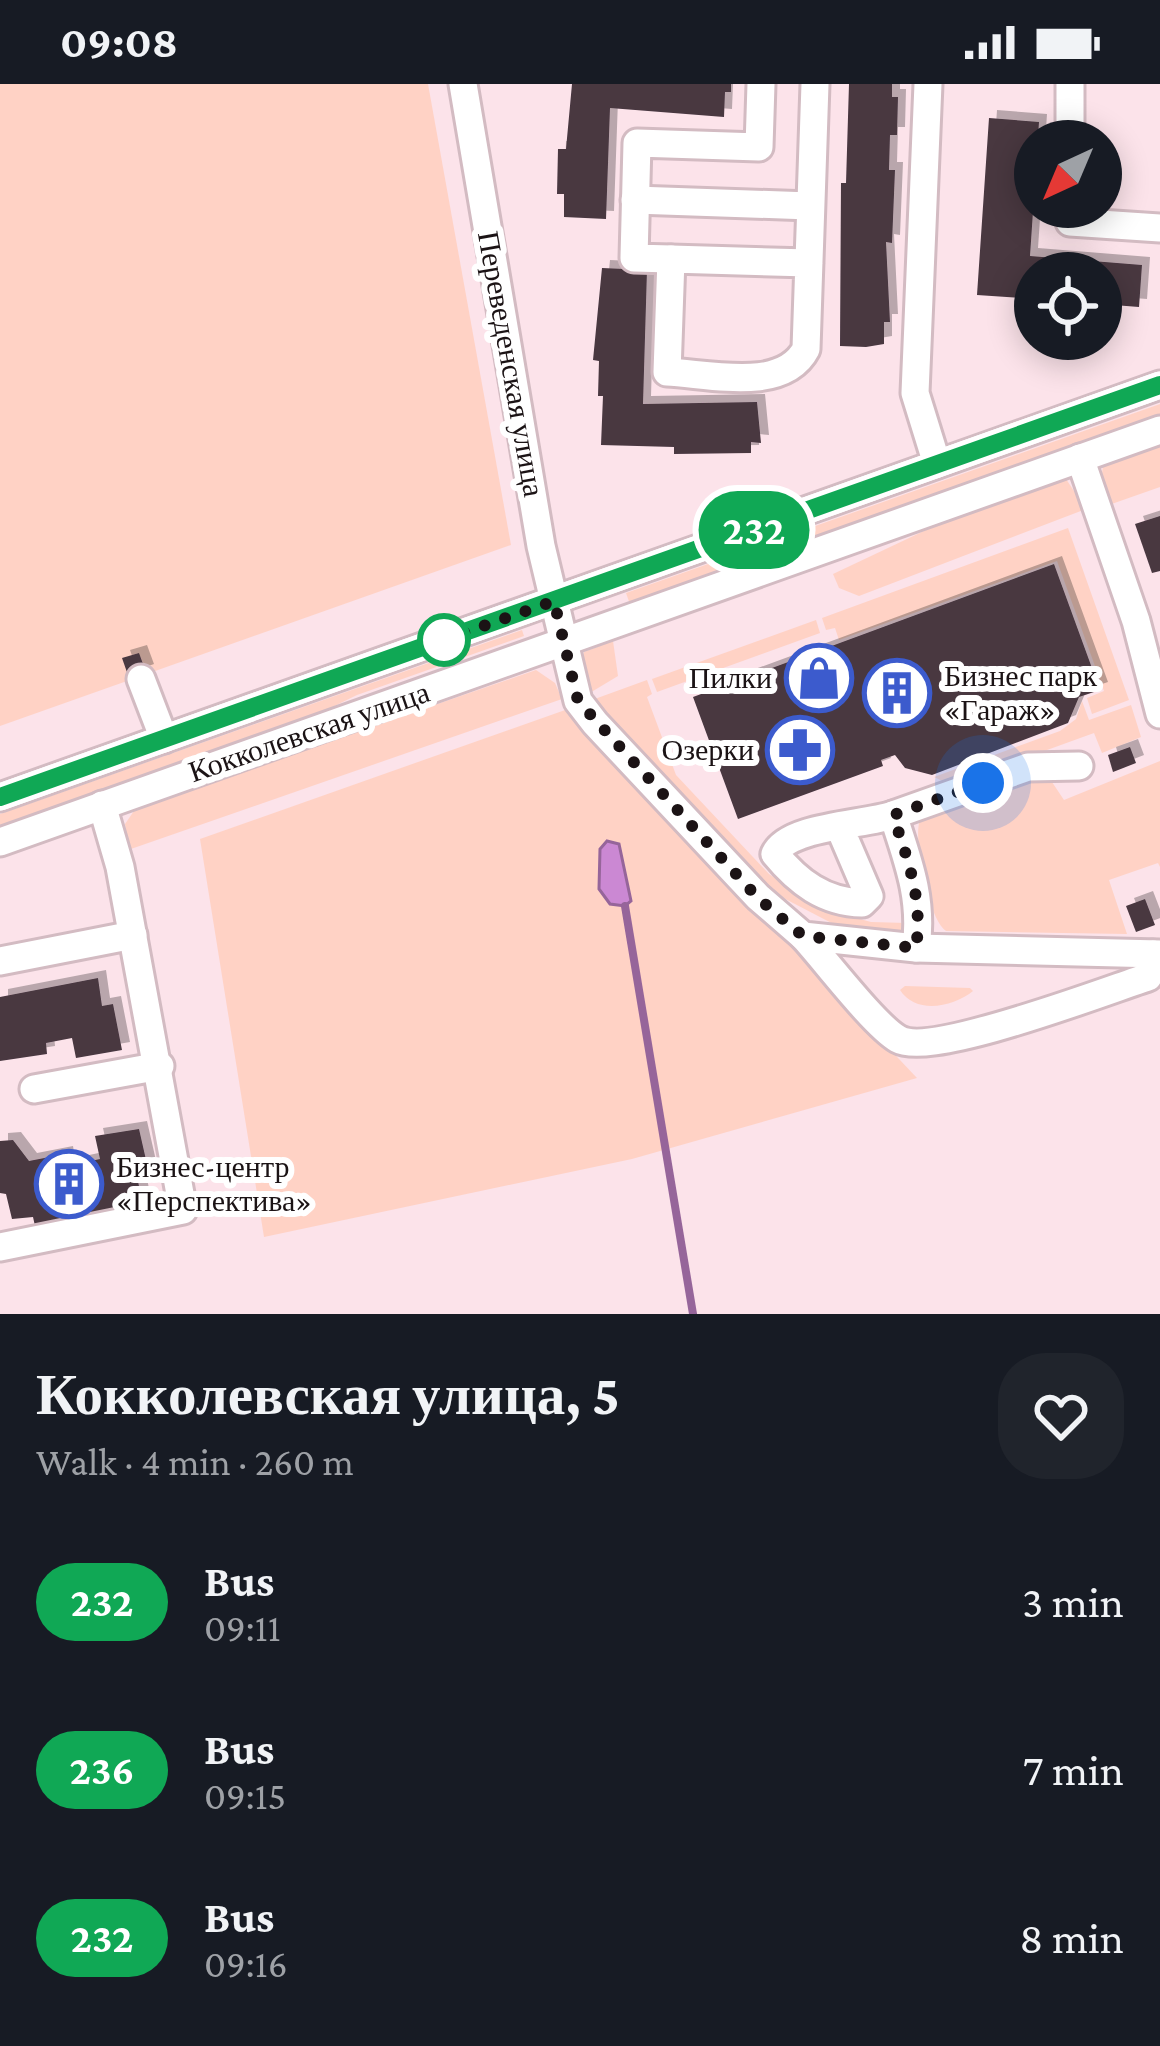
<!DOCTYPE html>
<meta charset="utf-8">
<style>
:root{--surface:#171b24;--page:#20242c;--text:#f1f3f6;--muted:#9ea1a6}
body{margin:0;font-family:"Crimson Pro",serif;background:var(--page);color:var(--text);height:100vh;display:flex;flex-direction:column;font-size:45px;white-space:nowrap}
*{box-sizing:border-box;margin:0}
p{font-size:39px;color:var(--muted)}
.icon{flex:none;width:66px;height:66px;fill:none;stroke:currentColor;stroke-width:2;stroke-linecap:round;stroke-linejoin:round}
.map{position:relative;height:1230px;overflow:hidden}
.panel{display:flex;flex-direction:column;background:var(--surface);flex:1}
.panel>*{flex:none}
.badge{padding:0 24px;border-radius:39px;font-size:42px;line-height:78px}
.needle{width:78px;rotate:224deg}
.buttons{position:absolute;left:1014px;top:36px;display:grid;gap:24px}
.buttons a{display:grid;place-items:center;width:108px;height:108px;border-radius:50%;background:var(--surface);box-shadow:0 6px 30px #0003;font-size:60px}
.you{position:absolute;width:60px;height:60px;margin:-30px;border:9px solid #fff;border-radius:50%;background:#1a73e8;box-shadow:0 0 0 18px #1a73e833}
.map>.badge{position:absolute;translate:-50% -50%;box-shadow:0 0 0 6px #fff}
.round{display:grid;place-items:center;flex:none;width:126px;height:126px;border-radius:48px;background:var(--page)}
.head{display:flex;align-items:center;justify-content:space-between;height:204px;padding:0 36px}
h1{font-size:57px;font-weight:700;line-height:90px}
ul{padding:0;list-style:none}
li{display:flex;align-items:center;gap:36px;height:168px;padding:0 36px}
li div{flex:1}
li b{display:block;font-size:45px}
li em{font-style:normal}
li .badge{min-width:132px;font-weight:700;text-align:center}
.status{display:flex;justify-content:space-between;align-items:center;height:84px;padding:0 60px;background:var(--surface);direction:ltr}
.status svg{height:33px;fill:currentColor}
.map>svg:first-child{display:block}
.green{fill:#ffd2c5}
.water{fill:#cb88d3;stroke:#96659a;stroke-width:3}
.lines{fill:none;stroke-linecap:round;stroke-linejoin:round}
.stream{stroke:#96659a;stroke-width:8}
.building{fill:#483741;filter:url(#shadow)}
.minor-casing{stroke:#d3bbc2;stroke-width:33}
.minor{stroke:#fff;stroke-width:27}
.line-casing{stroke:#fff;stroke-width:27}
.line{stroke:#10a855;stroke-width:18}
.walk{stroke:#1b1315;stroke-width:12;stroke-dasharray:0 21.6}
.stop-dot{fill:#fff;stroke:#10a855;stroke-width:6}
.labels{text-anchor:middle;stroke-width:12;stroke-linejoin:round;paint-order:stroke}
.street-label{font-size:30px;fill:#1b1315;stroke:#fff}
.poi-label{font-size:30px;fill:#1b1315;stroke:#fff;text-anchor:start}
</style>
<div class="status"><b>09:08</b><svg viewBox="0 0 49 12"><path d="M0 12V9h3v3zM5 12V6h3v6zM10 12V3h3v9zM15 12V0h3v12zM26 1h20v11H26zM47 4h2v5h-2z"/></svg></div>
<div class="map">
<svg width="1160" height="1230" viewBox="0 0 1160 1230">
<defs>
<filter id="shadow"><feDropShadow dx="8" dy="-8" stdDeviation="0" flood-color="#0004"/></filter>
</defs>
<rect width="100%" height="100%" fill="#fce3ea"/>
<g class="green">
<polygon points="0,0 428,0 511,461 0,642"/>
<polygon points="1160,320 1160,338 632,526 626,509"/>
<polygon points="1160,362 1160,403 1106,422 1100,404 1103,382"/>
<polygon points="1066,395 1086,425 859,512 839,504 833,490 926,446"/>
<polygon points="1068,444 1129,616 1092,630 1087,614 1104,607 1057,477 839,556 835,544 826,546 822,534"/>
<polygon points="816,536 820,549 657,608 652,595"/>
<polygon points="522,546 524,552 357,611 269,654 0,747 0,730"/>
<polygon points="613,557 618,592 588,610 578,591 584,568"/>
<polygon points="536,586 555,599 562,615 128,766 125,740 136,724"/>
<polygon points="647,596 652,610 647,613 676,691 769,790 820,824 871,838 907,839 901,849 843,845 768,806 592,616"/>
<polygon points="1082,617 1089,636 1131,621 1141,653 1102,669 1094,649 951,701 934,693 1060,647 1076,635"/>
<polygon points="568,625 917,994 632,1075 264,1153 200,755"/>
<path d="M1160 677V783L1158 779 1109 796 1127 850 946 847C929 837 911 752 921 733L1020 691 1050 695 1064 716Z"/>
<path d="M905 902 970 904 973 907C953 923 916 931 900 906Z"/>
</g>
<polygon class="water" points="607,757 619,760 631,817 625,822 610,820 599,805 600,765"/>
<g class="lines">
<polyline class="stream" points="625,822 693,1230"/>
</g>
<g class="building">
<polygon points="572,0 731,0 731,8 725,8 724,33 610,24 606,135 564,133 564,110 557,110 558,65 566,65"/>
<polygon points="849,0 892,0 892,13 898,13 897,51 890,51 889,86 895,86 892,159 886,158 890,238 884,238 884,260 866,263 840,262 841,99 846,99"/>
<polygon points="989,34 1039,38 1030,172 1142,181 1139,223 1101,220 1101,189 1035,189 1035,215 977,211"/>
<polygon points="602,184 647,186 643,320 757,318 761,359 751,358 751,369 674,370 674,363 601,361 603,312 598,312 599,277 593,276"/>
<polygon points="1160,432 1160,487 1152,489 1135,440"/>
<polygon points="1054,480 1100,606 1079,613 1068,639 932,691 905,684 895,671 881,676 883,682 738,735 693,613"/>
<polygon points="139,569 146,588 129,594 122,574"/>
<polygon points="1130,663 1136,679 1113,688 1108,671"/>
<polygon points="1145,815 1155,841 1136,848 1126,822"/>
<polygon points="98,894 102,922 113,920 122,966 76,974 72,954 46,959 47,970 0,977 0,913"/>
<polygon points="139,1045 149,1089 137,1092 143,1123 35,1142 33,1133 12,1135 6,1110 0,1109 0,1057 13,1056 29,1077 65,1070 67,1082 100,1075 95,1052"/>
</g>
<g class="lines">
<g class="minor-casing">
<g id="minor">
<polyline points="463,0 541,462 578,617 595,639 758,813 803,852 916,864 1160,870"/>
<polyline points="928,0 915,309 937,380"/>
<polyline points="1070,57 1070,0"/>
<polyline points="635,116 810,122"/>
<polyline points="1070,123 1070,138 1160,144"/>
<polyline points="671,175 634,174 637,59 759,63 761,0"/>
<path d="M809 179 671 175 667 288C710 290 783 309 806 265L815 0"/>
<polyline points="1080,374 1136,537 1160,630"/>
<polyline points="141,595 164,655"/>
<polyline points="0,713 1160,301"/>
<polyline points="893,731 1028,683 1079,682"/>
<path d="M839 742 869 812 862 819C824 818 798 798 775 770 788 742 864 741 893 731 908 777 923 815 916 864"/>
<polyline points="0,758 1160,346"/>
<path d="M803 852C825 876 874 941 898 955 931 974 1105 907 1148 893L1153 870"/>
<polyline points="0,877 133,851"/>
<polyline points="34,1005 160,982"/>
<polyline points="0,1163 183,1126 120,783 102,721"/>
</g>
</g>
<use href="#minor" class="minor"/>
</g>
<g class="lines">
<g class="line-casing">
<polyline id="line" points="0,713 1160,301"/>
</g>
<use href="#line" class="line"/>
<path class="walk" d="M444 556 554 517 578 617 758 814 803 852 916 864C923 814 908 777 893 731L983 699"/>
</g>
<defs>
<g id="shop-ring" transform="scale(3.45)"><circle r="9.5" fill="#fff" stroke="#3c5bcd" stroke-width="1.5"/><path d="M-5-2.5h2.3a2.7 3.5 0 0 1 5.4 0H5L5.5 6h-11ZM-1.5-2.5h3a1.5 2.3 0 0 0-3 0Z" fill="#3c5bcd"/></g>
<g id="building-ring" transform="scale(3.45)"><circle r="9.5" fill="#fff" stroke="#3c5bcd" stroke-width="1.5"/><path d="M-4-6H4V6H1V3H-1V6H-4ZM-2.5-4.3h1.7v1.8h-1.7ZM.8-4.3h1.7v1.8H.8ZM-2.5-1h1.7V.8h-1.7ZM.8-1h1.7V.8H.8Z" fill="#3c5bcd"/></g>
<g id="pharmacy-ring" transform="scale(3.45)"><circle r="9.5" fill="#fff" stroke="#3c5bcd" stroke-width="1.5"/><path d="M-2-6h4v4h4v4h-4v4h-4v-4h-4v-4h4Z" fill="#3c5bcd"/></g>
</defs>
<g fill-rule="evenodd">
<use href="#shop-ring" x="819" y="594"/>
<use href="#building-ring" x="897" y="609"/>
<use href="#pharmacy-ring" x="800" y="666"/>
<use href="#building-ring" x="69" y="1100"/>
</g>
<circle class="stop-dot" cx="444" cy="556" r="24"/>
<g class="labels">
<g class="street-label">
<text transform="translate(511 280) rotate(80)" y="10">Переведенская улица</text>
<text transform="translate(309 648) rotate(-19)" y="10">Кокколевская улица</text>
</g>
<g class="poi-label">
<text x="944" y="602">Бизнес парк<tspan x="944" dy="34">«Гараж»</tspan></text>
<text x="772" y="604" text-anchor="end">Пилки</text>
<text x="754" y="676" text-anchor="end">Озерки</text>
<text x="116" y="1093">Бизнес-центр<tspan x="116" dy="34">«Перспектива»</tspan></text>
</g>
</g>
</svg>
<div class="buttons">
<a><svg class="needle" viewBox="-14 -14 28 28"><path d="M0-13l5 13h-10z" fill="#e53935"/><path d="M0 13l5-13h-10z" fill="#9ea1a6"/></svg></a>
<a><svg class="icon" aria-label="locate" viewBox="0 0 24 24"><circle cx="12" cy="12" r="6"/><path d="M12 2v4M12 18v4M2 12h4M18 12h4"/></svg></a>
</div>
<div class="you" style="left:983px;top:699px"></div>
<b class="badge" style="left:754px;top:446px;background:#10a855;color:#fff">232</b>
</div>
<section class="panel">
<div class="head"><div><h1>Кокколевская улица, 5</h1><p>Walk · 4 min · 260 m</p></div><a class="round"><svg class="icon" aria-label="heart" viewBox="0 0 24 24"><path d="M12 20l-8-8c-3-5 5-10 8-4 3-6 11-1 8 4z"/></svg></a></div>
<ul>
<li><span class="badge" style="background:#10a855;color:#fff">232</span><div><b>Bus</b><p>09:11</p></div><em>3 min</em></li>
<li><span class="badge" style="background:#10a855;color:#fff">236</span><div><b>Bus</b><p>09:15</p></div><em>7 min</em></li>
<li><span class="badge" style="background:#10a855;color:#fff">232</span><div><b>Bus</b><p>09:16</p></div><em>8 min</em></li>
</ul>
</section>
